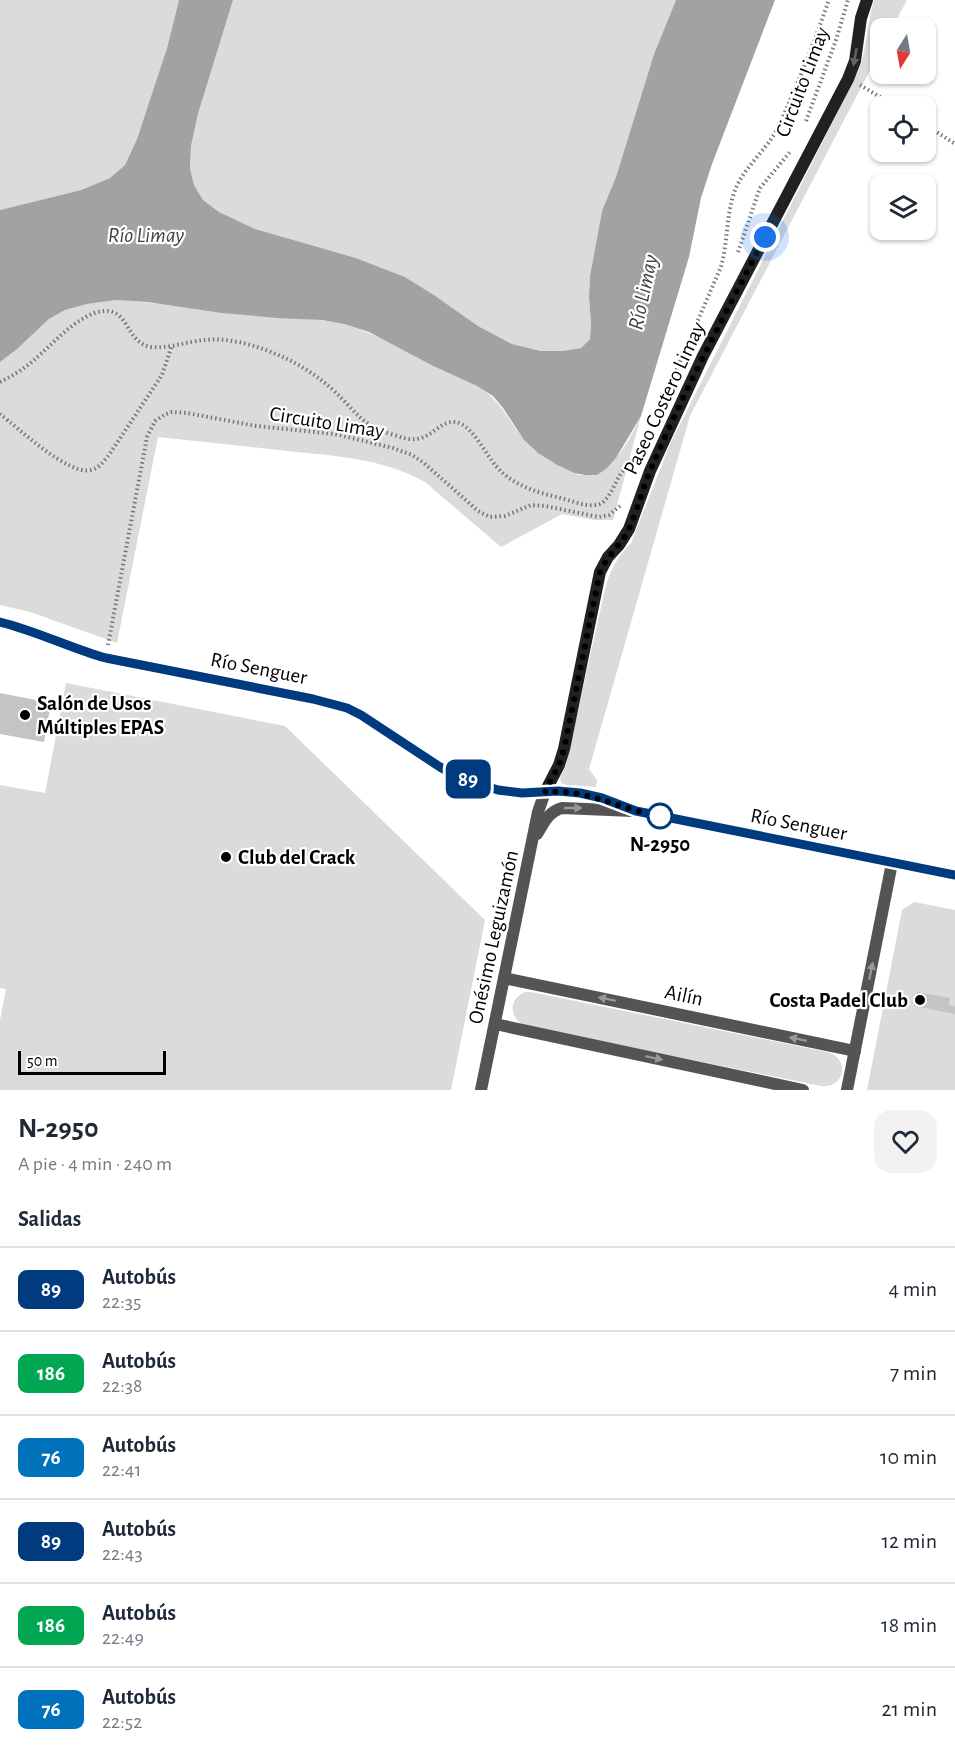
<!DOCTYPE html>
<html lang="es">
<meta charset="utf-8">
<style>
:root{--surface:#fff;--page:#f2f2f3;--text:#1f2937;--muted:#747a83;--line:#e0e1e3}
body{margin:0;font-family:"Alegreya Sans",sans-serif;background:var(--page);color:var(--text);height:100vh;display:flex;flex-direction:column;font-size:22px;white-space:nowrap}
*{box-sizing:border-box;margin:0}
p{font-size:20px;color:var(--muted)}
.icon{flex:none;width:33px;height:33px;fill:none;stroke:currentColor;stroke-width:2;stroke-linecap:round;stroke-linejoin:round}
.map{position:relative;height:1090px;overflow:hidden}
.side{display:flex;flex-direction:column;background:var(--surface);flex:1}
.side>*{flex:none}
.badge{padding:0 12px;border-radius:9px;font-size:21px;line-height:39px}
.needle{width:39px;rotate:191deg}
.fabs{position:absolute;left:870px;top:18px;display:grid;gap:12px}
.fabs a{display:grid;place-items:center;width:66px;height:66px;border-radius:12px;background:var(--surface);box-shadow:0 2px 4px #0004;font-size:30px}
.scale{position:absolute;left:18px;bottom:15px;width:148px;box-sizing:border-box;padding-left:6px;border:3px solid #000;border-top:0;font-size:16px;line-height:21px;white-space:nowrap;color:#000;-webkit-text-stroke:4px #fff;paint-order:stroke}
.you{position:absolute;width:30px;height:30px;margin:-15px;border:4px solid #fff;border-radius:50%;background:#1a73e8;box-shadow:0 0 0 9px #1a73e833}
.map>.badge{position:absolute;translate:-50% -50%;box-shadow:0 0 0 3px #fff}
h2{padding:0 18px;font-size:22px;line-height:54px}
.round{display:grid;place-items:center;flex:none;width:63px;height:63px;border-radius:18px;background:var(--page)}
.headline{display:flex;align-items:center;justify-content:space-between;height:102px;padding:0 18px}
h1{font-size:28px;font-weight:700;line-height:45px}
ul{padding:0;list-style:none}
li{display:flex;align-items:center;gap:18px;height:84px;padding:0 18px;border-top:2px solid var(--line)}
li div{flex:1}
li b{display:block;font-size:22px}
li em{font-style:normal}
li .badge{min-width:66px;font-weight:700;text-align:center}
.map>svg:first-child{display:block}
.green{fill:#dbdbdb}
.water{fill:#a2a2a2}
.building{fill:#c4c4c4}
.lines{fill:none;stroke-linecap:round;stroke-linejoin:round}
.path{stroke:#767676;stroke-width:4;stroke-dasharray:1.5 3;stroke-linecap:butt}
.minor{stroke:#545454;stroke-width:12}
.tertiary{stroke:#545454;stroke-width:12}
.secondary{stroke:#212121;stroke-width:12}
.oneway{fill:#646464}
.oneway2{fill:#989898}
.line-casing{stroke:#fff;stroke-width:14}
.line{stroke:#003b80;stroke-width:9}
.walk{stroke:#000;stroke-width:6;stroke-dasharray:0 10.8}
.poi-dot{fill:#000;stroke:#fff;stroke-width:2}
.stop-dot{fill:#fff;stroke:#003b80;stroke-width:3}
.labels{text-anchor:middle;stroke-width:4.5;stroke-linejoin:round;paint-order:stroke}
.street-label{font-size:21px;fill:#000;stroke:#fff}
.poi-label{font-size:21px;font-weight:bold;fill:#000;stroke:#fff;text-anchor:start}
.stop-label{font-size:21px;font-weight:bold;fill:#000;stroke:#fff}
.water-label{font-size:22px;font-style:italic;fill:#434343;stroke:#fff}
</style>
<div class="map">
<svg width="955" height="1090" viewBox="0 0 955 1090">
<rect width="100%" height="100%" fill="#fff"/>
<g class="green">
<polygon points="0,0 179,0 167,48 137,139 125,165 110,178 81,190 0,210"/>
<polygon points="233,0 676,0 654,54 616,177 602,211 590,276 589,297 591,324 590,339 581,348 562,351 541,351 512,344 478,326 434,295 405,277 356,258 254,229 219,212 203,200 194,185 190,168 191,146 198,114"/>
<path d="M874 0H907L892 28H880V51L690 416 589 769 597 780 596 787 566 785 561 783 560 778 566 765 605 589C610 570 617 557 631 543L671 442 858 72C867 49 867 24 874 0Z"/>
<path d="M116 300C160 302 203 311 247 315 280 319 315 316 347 325 377 334 402 350 429 364 444 372 460 377 475 385 499 397 507 419 523 438 533 451 549 461 563 468 570 471 577 476 585 475 614 474 630 438 641 416L613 520H594L562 514 501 547 425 482C382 458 335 456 287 451 244 446 201 442 158 437L117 643 30 612 0 605V362L16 350 49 319 65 310 87 304Z"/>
<polygon points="66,683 285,726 485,920 451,1090 0,1090 0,1020 6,989 0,988 0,785 45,793"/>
<polygon points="914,902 955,910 955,1090 867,1090 902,910"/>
<path d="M525 992H531L827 1052C851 1058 845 1089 821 1086L525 1026C509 1018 508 999 525 992Z"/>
</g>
<polygon class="water" points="179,0 233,0 198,114 191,146 190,168 194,185 203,200 219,212 255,229 356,258 405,277 434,295 478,326 512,344 541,351 562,351 581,348 590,339 591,324 589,297 590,276 602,211 616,177 654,54 676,0 775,0 712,164 701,198 689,257 641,416 616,458 607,468 597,475 585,475 574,473 557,465 538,453 524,440 503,408 493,396 477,386 431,365 369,332 344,324 322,320 277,318 222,313 147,302 116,300 87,304 65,310 49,319 16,350 0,362 0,210 81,190 110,178 125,165 137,139 167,48"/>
<g class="building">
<polygon points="0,693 51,703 44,742 0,734"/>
<polygon points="917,992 950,998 949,1005 955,1006 955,1014 914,1006"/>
</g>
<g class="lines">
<g class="path">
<polyline points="860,85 895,106"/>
<polyline points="806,121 836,40 848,0"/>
<polyline points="926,125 955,144"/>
<polyline points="738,252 760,188 790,152"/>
<path d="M0 382C12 376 24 369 34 360 53 344 79 313 104 311 129 309 126 343 151 347 169 349 188 341 205 340 231 337 261 347 285 358 302 366 319 377 333 390 357 412 360 425 394 435 403 438 412 441 421 438 435 434 445 416 461 424 474 430 486 454 496 466 515 488 541 493 568 500 577 503 586 506 595 505 599 505 603 503 606 499 613 491 616 480 622 472 630 462 638 453 644 443"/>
<path d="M662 403 721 267C728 242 726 214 735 190 744 168 763 153 775 133 782 120 788 105 794 91 807 61 818 31 829 0"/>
<path d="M0 414C18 428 69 476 91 470 99 468 104 461 109 455L162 375 172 345"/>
<polyline points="108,645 147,437 155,421 166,414 172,412 187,413 256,426 335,434 393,448 412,455 424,463 478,511 490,517 505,516 531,505 545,506 599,517 609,515 620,506"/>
</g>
<g class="minor">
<polyline points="504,978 855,1051"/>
<polyline points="495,1024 803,1090"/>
<polyline points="847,1090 892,863"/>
</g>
<g class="tertiary">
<path d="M537 834C544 823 548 812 562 808L633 811"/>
<polyline points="481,1090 538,812 545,792"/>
</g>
<g class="secondary">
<path d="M0 622C36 631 70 648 106 658L313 699 347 708 361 715 440 767 454 775 485 786 498 790 522 793 558 791 580 793 602 798 636 811 955 875"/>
<polyline points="545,792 559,765 564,749 600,572 608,557 619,545 629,529 650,471 703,356 848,79 855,61 861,18 867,0"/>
</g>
</g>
<defs><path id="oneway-solid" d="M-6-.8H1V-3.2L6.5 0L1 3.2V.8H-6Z" transform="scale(1.5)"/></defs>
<use class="oneway" href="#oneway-solid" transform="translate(855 57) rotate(100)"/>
<g class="oneway2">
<use href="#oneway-solid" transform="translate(573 808)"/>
<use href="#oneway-solid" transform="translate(871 971) rotate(-79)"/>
<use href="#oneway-solid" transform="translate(607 999) rotate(-168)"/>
<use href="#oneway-solid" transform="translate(798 1039) rotate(-168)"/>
<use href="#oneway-solid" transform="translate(654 1058) rotate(12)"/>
</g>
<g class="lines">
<g class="line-casing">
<path id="line" d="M0 622C37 631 70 648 106 658L313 699 347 708 361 715 440 767 454 775 485 786 498 790 522 793 558 791 580 793 602 798 636 811 955 875"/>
</g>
<use href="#line" class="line"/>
<path class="walk" d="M660 816C617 809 591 789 545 792L559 765 564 749 600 572C607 556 620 546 628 531 637 512 642 490 650 471 684 391 725 314 765 237"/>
</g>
<g class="poi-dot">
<circle cx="25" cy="715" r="6"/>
<circle cx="226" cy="857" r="6"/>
<circle cx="920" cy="1000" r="6"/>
</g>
<circle class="stop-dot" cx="660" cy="816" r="12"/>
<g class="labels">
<g class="street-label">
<text transform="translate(802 82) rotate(-69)" y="7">Circuito Limay</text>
<text transform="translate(664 398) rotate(-65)" y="7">Paseo Costero Limay</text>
<text transform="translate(327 422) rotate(9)" y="7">Circuito Limay</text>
<text transform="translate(259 668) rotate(11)" y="7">Río Senguer</text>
<text transform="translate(799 824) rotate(11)" y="7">Río Senguer</text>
<text transform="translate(493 937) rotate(-78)" y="7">Onésimo Leguizamón</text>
<text transform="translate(684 995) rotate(12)" y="7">Ailín</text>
</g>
<g class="poi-label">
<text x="37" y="710">Salón de Usos<tspan x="37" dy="24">Múltiples EPAS</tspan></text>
<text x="238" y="864">Club del Crack</text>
<text x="908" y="1007" text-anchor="end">Costa Padel Club</text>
</g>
<g class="stop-label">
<text x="660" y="851">N-2950</text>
</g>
<g class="water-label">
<text x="146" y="242">Río Limay</text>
<text transform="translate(642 292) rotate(-78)" y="8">Río Limay</text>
</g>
</g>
</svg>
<div class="fabs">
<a><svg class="needle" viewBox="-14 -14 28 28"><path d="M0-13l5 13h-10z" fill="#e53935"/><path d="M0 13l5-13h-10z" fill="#747a83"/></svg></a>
<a><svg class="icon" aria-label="locate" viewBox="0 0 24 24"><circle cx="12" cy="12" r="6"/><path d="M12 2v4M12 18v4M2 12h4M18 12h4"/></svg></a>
<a><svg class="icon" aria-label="layers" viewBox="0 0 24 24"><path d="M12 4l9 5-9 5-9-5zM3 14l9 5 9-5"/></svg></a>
</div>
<div class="scale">50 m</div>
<div class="you" style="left:765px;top:237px"></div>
<b class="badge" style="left:468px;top:779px;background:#003b80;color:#fff">89</b>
</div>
<section class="side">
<div class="headline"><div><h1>N-2950</h1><p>A pie · 4 min · 240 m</p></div><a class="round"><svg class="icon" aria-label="heart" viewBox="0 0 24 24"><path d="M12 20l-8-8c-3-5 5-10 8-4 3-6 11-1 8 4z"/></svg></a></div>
<h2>Salidas</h2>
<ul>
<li><span class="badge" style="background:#003b80;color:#fff">89</span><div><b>Autobús</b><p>22:35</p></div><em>4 min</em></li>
<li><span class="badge" style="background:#00a651;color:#fff">186</span><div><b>Autobús</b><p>22:38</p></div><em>7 min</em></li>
<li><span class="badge" style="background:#0072bc;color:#fff">76</span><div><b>Autobús</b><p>22:41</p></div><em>10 min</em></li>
<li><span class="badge" style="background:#003b80;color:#fff">89</span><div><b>Autobús</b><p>22:43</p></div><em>12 min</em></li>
<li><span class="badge" style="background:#00a651;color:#fff">186</span><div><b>Autobús</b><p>22:49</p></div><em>18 min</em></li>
<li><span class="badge" style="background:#0072bc;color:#fff">76</span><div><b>Autobús</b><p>22:52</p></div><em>21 min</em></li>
</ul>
</section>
